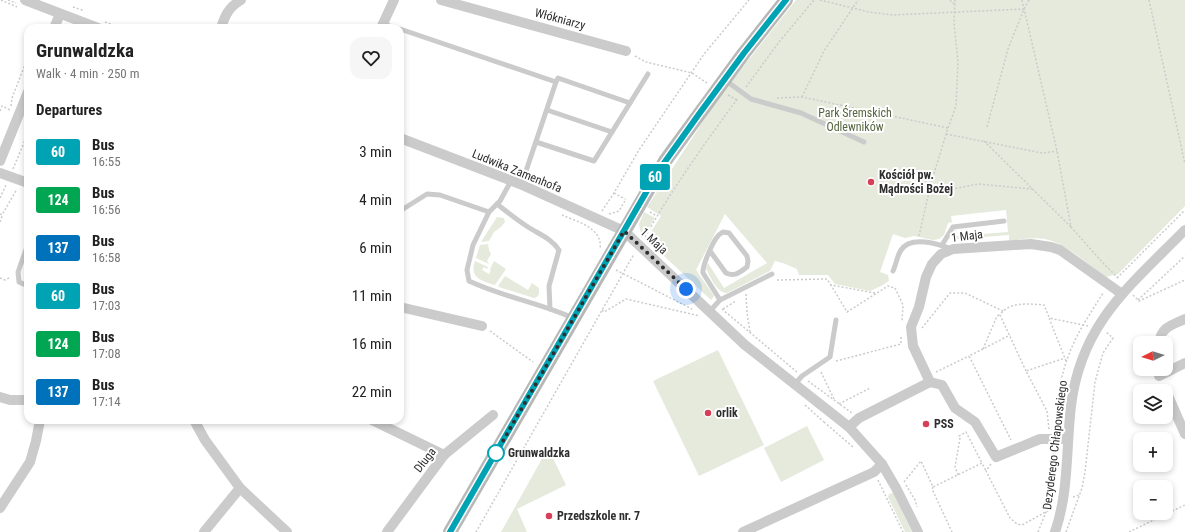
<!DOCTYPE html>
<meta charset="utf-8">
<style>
:root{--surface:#fff;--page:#f6f6f6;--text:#222;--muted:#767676}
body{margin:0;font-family:"Roboto Condensed",sans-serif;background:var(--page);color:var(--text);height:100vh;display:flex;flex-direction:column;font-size:15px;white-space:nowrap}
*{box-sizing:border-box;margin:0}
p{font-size:13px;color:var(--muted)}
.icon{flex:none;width:22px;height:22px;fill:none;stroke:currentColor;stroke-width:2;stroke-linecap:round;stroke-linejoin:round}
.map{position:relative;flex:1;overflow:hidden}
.side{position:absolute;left:24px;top:24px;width:380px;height:400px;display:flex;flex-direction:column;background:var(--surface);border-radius:12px;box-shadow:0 2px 6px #0003}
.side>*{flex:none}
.badge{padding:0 8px;border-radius:3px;font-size:14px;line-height:26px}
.needle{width:26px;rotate:265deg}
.controls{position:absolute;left:1133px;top:336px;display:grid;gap:8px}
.controls a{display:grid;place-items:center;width:40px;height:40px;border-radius:8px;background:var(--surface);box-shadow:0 2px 6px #0003;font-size:20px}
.you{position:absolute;width:20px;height:20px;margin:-10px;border:3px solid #fff;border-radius:50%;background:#1a73e8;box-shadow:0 0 0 6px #1a73e833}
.map>.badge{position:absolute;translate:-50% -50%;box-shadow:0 0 0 2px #fff}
h2{padding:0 12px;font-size:15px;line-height:36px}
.round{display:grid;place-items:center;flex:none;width:42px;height:42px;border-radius:12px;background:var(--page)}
.overview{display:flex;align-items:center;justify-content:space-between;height:68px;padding:0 12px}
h1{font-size:19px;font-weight:700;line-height:30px}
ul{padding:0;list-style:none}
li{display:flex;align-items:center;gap:12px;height:48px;padding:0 12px}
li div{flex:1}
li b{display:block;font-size:15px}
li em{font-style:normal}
li .badge{min-width:44px;font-weight:700;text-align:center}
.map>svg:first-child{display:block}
.green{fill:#e5eadc}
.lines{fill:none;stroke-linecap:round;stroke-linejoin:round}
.path{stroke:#cbcbcb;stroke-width:1.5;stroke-dasharray:2 2;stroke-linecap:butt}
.lane{stroke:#cbcbcb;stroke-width:5}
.street{stroke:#cbcbcb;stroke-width:10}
.secondary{stroke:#b8b8b8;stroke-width:14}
.line-casing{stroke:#fff;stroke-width:9}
.line{stroke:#00a3b4;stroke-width:6}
.walk{stroke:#2e2e2e;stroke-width:4;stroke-dasharray:0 7.2}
.poi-dot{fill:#d73e58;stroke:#fff;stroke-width:1.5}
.stop-dot{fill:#fff;stroke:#00a3b4;stroke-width:2}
.labels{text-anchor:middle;stroke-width:4;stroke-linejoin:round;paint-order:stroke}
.street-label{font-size:12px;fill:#2e2e2e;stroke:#fff}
.park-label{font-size:12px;fill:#55663f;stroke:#fff}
.poi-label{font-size:12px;font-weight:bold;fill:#2e2e2e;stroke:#fff;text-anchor:start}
.stop-label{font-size:12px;font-weight:bold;fill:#2e2e2e;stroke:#fff;text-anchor:start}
</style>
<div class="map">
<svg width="1185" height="532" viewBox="0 0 1185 532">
<rect width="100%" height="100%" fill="#fff"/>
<g class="green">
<path d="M796 0H1185V206L1118 274 1106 277C1089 265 1072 249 1052 241 1039 236 1023 239 1009 241V235L957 239V243L952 238 953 232 956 230 957 236 1008 232 1006 210 951 216 952 222 948 223 944 235 939 239 933 240 914 236 905 238 893 234 880 272 888 275 889 281 881 286 870 291 835 284 828 275H799L797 269 783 263 775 261 770 271 727 293C717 293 710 277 706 268L708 263 724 288 767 263 725 214 696 270 712 293 714 296 711 300 647 240V238L661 216 647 207 719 97Z"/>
<polygon points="644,212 655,218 642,239 639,224"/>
<polygon points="497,217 504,218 505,222 501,227 494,232 489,241 481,242"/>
<polygon points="488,244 489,250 491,254 487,261 489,264 476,258 480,245"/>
<path d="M475 261 488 267 487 269 484 267 482 270 489 274 491 270 490 269 494 261 506 269 495 285C482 281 469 278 475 261Z"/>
<polygon points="505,276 528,290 532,283 539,288 539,294 537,297 534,298 499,287 498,286"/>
<polygon points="718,350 764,445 699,476 653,381"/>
<polygon points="807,426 824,460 781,482 764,448"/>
<polygon points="548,448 566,485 517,509 527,532 501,532"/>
<polygon points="893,493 912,532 905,532 888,497 889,494"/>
</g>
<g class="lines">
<g class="path">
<polyline points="1,0 17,7"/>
<polyline points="8,0 16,3"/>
<polyline points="820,0 869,12 892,15 1024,9"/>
<polyline points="950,0 954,4"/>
<polyline points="1022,0 1057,151 1071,227 1104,264 1119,279"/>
<polyline points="1149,0 1185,164"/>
<polyline points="73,7 82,10 81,11"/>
<polyline points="105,22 122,28"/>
<polyline points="635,56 646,62 692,73 707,83"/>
<polyline points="746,87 779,42 814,0"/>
<polyline points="728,95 737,100"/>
<polyline points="802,97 824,51 858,0"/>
<polyline points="777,98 802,97 948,128"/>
<polyline points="11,106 12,98 28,57"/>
<polyline points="0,111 2,106 10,110"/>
<polyline points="987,127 1008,49 1024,9 1029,0"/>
<polyline points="946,134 1042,153 1057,151"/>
<polyline points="984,141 1071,227"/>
<polyline points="13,169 28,133"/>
<polyline points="614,193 625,199"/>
<polyline points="928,194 978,184 1032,189"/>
<polyline points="0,198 6,185"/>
<polyline points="602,211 614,193 639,150 704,54 749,0"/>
<polyline points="650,212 657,216"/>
<polyline points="0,214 2,215 17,189"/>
<polyline points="609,214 619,211 626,199"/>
<path d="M562 215C578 222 603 228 600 249"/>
<polyline points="0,222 2,216"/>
<polyline points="919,236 931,183 948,128 956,106 958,62 954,23 955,0"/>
<path d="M645 237C672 189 705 143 738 98"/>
<polyline points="616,270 692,309"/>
<polyline points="0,278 5,280 11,277"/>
<polyline points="1117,278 1185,210"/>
<polyline points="777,280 827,279 831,285"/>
<polyline points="875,293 831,285 847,312 888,286 895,288 903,305 902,321"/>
<polyline points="746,294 747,313 750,332"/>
<polyline points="1133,295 1139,301 1185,280"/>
<polyline points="1138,300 1185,256"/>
<polyline points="722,309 797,372"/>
<polyline points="723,309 736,301"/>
<polyline points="602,310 604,312 626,299 700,316"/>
<polyline points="999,315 997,316 983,349 1010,335"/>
<polyline points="922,328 950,293 965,293 1003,311"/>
<polyline points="490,331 533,362"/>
<polyline points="901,343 901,335"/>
<polyline points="983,349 969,356 1011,440"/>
<polyline points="836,361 901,344"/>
<polyline points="1066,361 1049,318 1083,325 1103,293"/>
<path d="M1026 371 1000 315C1009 301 1030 304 1044 305L1049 317"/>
<polyline points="821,372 834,399"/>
<polyline points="936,372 969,356"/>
<polyline points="808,381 852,413"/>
<polyline points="839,404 870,388"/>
<polyline points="805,405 824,422"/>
<polyline points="824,422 853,447"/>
<polyline points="1049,429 1047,411 1026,371 1065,358"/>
<path d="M1055 429C1058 388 1062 362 1083 325L1088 326"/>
<polyline points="991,464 986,471 1010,518 1017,524 1022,525 1051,509"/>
<polyline points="958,475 955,467 960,438 959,436 966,432 982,463"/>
<polyline points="878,480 903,532"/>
<polyline points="904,482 921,461 933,487 982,463 986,471"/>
<polyline points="906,485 915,500 917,507"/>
<polyline points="933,487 932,489 952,532"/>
<polyline points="1073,497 1079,495"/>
<polyline points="476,532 634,254"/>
<polyline points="1038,532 1046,512 1051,482 1053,448"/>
<polyline points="1066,532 1082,488 1085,472 1095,382 1103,353 1113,338 1106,332"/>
<polyline points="1129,532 1185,505"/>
</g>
<g class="lane">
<polyline points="383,24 396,28"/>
<polyline points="400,29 556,82 526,171 520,184"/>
<polyline points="725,80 751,99 801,113 864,142"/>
<polyline points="556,82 558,78 630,103"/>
<polyline points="547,110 612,132"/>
<polyline points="536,142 594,161 648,74"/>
<path d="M511 181 500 201 489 212 473 245 467 270 469 281C503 297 540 303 573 318"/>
<path d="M497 204C507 212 517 220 528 227 539 234 552 239 559 250L549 286 550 309"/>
<polyline points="400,211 427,194 440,195 489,212"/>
<polyline points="28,244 18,272 19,282 28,286"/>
<polyline points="942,245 953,227 1004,221"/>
<path d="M710 251 726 273C735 277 740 272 747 267L748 261 747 256 729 233 723 232C722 233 719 234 718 236 713 241 702 266 703 273L720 300"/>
<path d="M893 271C896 265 897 256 901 250 911 235 938 244 952 249"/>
<polyline points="710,311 720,300 772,274"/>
<polyline points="795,384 802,376 830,357 836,320"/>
</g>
<g class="street">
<polyline points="25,0 98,28"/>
<polyline points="441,0 626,51"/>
<polyline points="54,28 60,14"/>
<path d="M221 28C225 15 229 7 241 0"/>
<polyline points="381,28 394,0"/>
<polyline points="400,138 520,184 624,231 745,345 849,427 882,464 896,488 918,532"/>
<polyline points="0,161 28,92"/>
<polyline points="0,173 28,183"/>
<polyline points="400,307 482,326"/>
<path d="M1159 343C1161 327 1172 325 1185 319"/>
<polyline points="1159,376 1185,363"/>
<polyline points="930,382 913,346 911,327 919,307 926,277 932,264 941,254 953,249 1031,244 1051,247 1060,250 1122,294"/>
<polyline points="1166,391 1185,434"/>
<polyline points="0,397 10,400 28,400"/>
<polyline points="194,420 205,440 240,488 287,532"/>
<polyline points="372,420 444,455"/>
<polyline points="849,427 859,418 930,382 942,385 955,408 975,422 996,457 1040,439 1068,439"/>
<polyline points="0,508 30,462 36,441 40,420"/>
<polyline points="204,532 240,488"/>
<polyline points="387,532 444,455 493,415"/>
<polyline points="743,532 874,472 882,464"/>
<path d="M1055 532C1069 492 1066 448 1071 406 1081 323 1130 286 1185 230"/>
</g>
<polyline class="secondary" points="450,532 665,161 744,53 786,0"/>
</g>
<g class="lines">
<g class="line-casing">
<polyline id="line" points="450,532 659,170 699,114 744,53 786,0"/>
</g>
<use href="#line" class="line"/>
<polyline class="walk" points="496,453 624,231 686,289"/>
</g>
<g class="poi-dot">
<circle cx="871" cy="182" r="4"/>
<circle cx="708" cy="413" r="4"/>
<circle cx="926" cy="424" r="4"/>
<circle cx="549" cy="516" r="4"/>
</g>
<circle class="stop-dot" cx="496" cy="453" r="8"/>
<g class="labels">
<g class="street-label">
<text transform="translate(560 19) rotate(15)" y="4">Włókniarzy</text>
<text transform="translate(517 171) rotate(22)" y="4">Ludwika Zamenhofa</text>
<text transform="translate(967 236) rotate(-7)" y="4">1 Maja</text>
<text transform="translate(654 241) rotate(43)" y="4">1 Maja</text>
<text transform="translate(1055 445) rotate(-83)" y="4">Dezyderego Chłapowskiego</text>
<text transform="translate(425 460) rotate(-52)" y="4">Długa</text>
</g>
<g class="park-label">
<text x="855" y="117">Park Śremskich<tspan x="855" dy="14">Odlewników</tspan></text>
</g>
<g class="poi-label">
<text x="879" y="179">Kościół pw.<tspan x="879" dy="14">Mądrości Bożej</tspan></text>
<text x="716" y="417">orlik</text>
<text x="934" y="428">PSS</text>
<text x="557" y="520">Przedszkole nr. 7</text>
</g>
<g class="stop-label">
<text x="508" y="457">Grunwaldzka</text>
</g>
</g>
</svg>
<div class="controls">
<a><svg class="needle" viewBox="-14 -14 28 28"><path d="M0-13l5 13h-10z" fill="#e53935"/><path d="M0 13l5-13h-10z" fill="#767676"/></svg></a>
<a><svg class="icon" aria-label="layers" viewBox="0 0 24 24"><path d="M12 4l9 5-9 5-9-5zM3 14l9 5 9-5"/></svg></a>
<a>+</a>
<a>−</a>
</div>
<div class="you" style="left:686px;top:289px"></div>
<b class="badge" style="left:655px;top:177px;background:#00a3b4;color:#fff">60</b>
<section class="side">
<div class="overview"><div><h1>Grunwaldzka</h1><p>Walk · 4 min · 250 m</p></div><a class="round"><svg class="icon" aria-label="heart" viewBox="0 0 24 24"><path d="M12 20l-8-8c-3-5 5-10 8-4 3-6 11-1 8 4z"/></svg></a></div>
<h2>Departures</h2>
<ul>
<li><span class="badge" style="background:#00a3b4;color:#fff">60</span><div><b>Bus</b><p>16:55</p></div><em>3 min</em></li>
<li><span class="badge" style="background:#00a651;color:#fff">124</span><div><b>Bus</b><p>16:56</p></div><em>4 min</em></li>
<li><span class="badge" style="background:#0072bc;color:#fff">137</span><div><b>Bus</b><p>16:58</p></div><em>6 min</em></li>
<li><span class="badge" style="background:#00a3b4;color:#fff">60</span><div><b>Bus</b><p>17:03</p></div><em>11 min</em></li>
<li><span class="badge" style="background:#00a651;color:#fff">124</span><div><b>Bus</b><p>17:08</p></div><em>16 min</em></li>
<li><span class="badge" style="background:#0072bc;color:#fff">137</span><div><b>Bus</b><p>17:14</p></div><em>22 min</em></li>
</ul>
</section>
</div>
